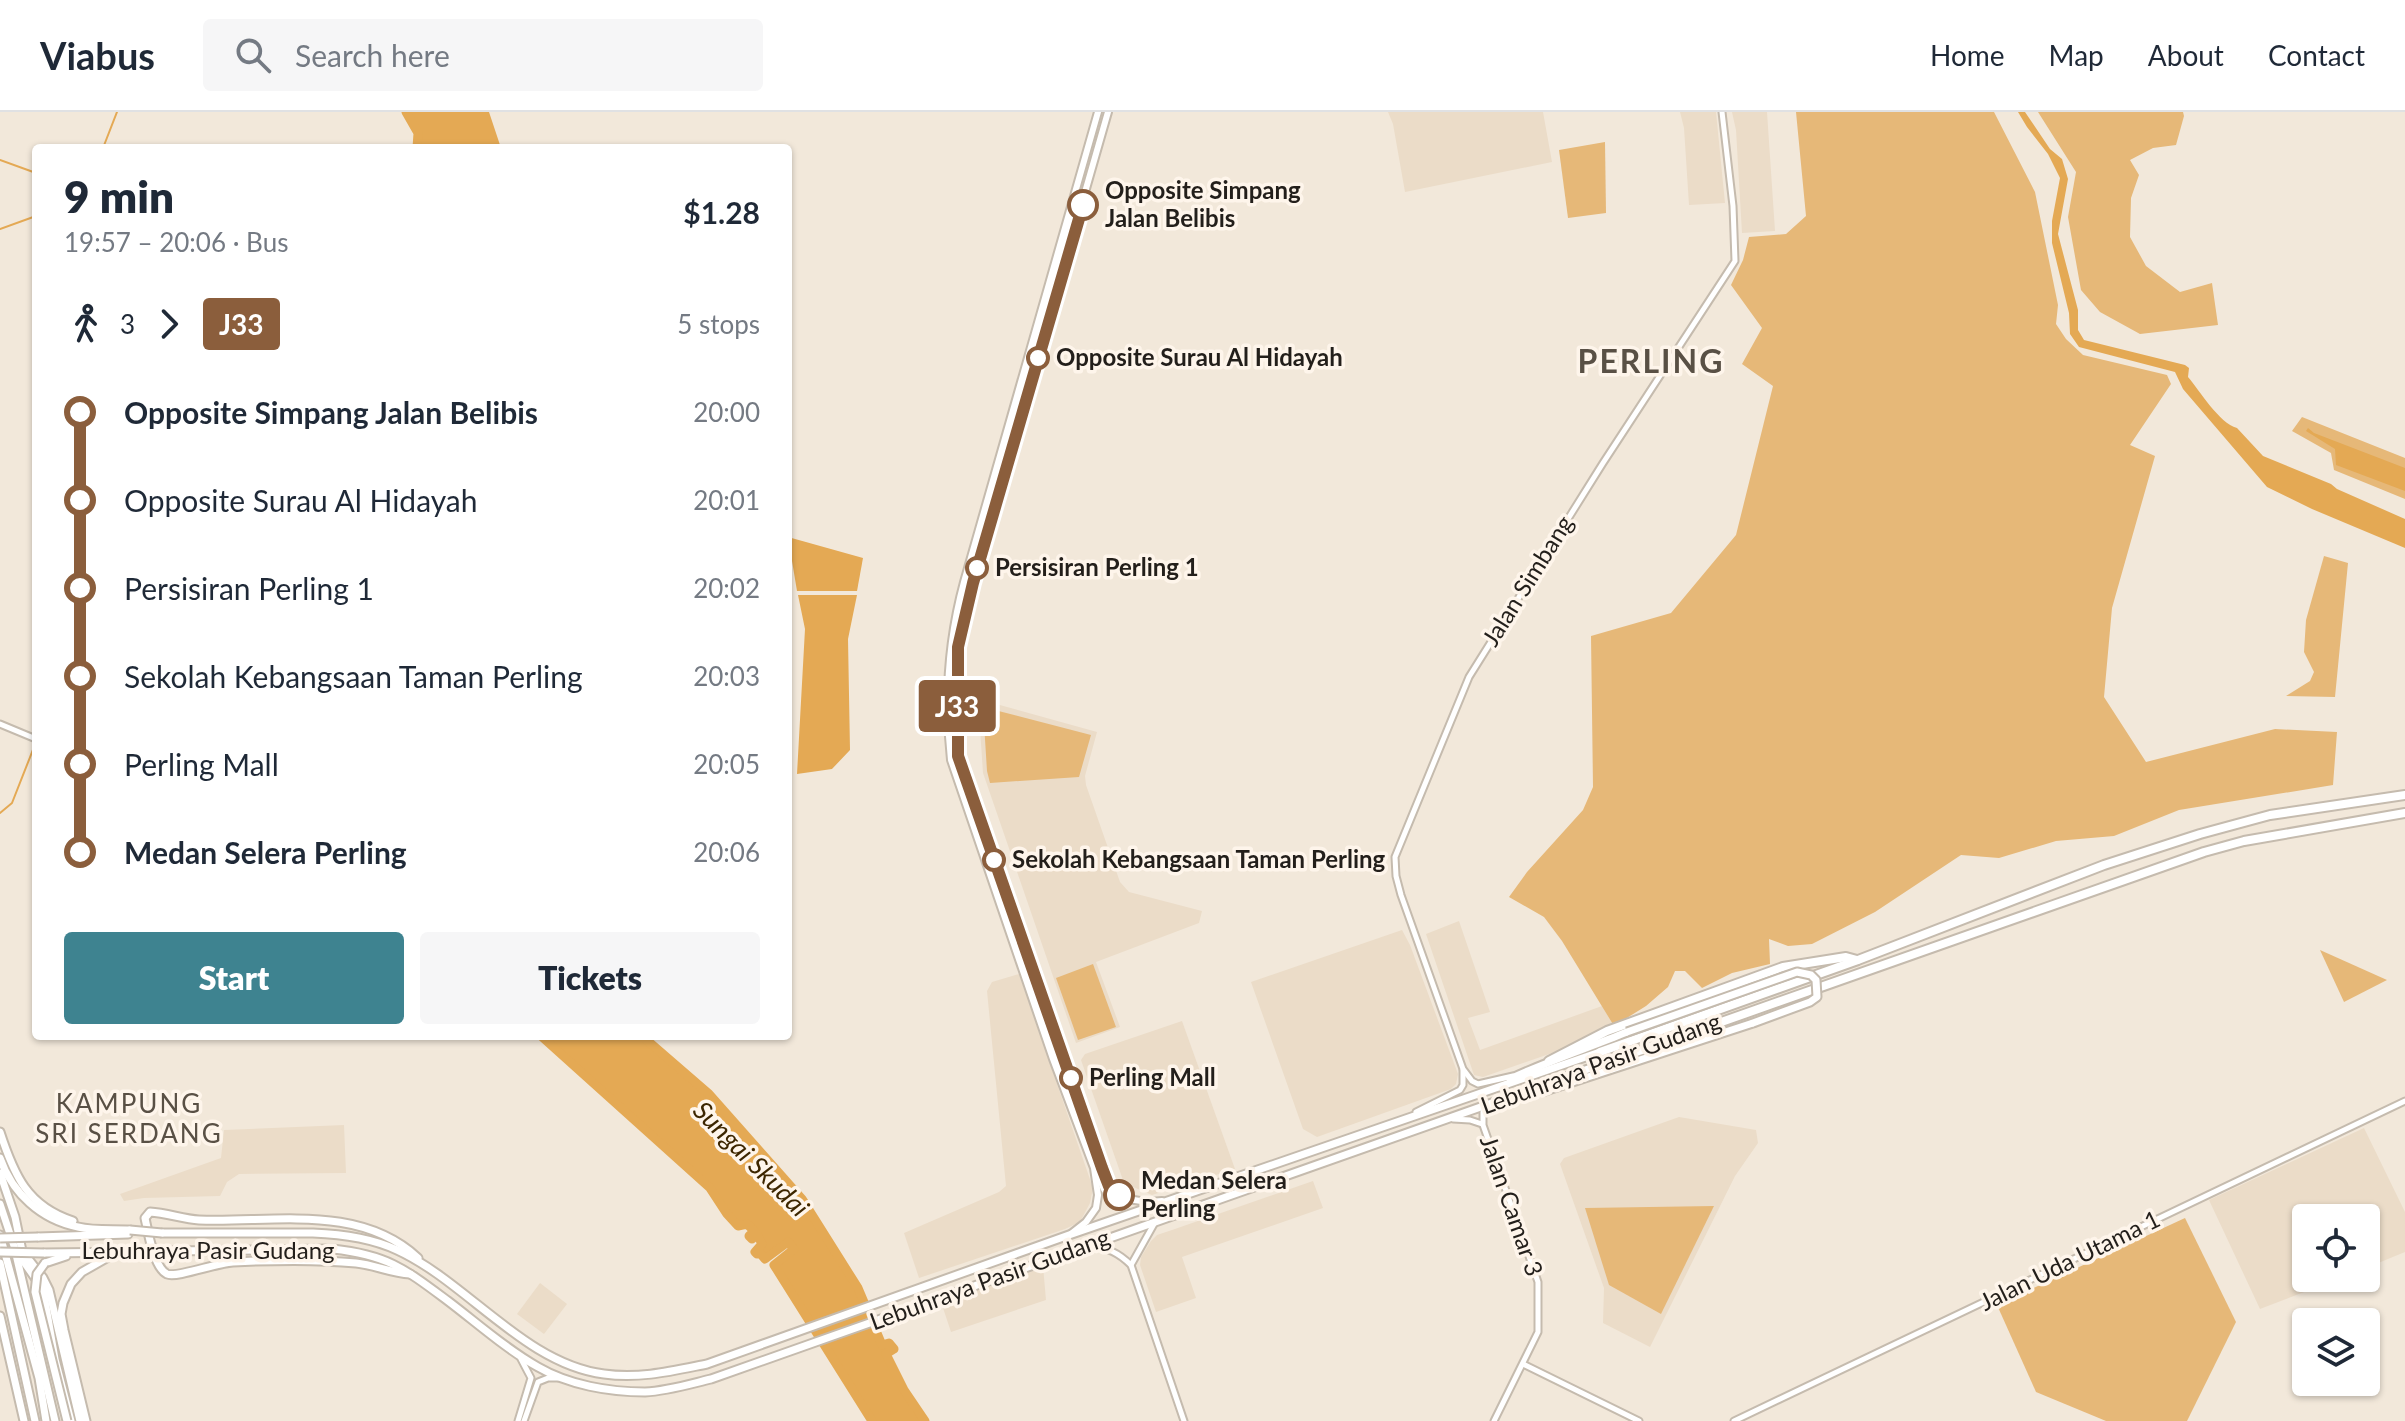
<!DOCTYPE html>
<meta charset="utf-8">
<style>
:root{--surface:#fff;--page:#f6f6f7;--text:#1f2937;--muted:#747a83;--line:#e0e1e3;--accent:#3e8390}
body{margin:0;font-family:Lato,sans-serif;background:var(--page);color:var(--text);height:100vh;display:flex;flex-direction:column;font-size:30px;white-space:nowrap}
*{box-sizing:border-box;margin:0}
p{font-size:26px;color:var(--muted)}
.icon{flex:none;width:44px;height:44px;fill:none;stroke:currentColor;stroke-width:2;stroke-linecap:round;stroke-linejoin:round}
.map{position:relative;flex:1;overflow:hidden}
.side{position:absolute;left:32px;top:32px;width:760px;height:896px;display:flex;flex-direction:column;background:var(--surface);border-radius:8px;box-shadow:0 2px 6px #0004}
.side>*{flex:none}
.badge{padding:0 16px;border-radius:6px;font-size:28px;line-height:52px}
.tools{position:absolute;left:2292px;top:1092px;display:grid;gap:16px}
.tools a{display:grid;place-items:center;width:88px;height:88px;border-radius:8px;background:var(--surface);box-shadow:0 2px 6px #0004;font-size:40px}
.map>.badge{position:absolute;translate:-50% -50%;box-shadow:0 0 0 4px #fff}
.legs{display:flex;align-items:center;gap:12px;height:88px;padding:0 32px;font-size:26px}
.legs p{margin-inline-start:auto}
.headline{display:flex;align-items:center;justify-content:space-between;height:136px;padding:0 32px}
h1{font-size:44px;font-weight:800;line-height:60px}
.primary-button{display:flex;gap:16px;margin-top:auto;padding:16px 32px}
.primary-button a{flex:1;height:92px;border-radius:8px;background:var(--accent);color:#fff;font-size:32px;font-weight:800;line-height:92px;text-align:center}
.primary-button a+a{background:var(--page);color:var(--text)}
ul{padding:0 32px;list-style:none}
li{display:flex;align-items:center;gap:28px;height:88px;font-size:30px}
li i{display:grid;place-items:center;width:12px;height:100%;margin:0 10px;background:currentColor}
li i::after{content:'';width:20px;height:20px;margin:-10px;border:6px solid;border-radius:50%;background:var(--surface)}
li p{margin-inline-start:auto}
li:first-child i{background:linear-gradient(#0000 50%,currentColor 0)}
li:last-child i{background:linear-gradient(currentColor 50%,#0000 0)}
header{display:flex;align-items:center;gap:48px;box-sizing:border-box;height:112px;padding:0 40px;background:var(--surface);border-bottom:2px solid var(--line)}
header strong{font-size:38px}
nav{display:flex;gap:44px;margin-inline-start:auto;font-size:28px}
.search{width:560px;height:72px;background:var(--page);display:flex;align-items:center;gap:20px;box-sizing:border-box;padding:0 28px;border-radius:8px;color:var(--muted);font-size:30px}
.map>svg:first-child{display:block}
.built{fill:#ebdcc8}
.green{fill:#e6b878}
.water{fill:#e4a954}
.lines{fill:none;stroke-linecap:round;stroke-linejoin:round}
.stream{stroke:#e4a954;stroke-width:2}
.river{stroke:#e4a954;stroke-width:9}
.tertiary-casing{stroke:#c5bbae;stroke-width:9}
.secondary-casing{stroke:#c5bbae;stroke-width:10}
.trunk-casing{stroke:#c5bbae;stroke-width:11}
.motorway-casing{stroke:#c5bbae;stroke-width:12}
.tertiary{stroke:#fff;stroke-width:5}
.secondary{stroke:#fff;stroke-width:6}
.trunk{stroke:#fff;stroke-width:7}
.motorway{stroke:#fff;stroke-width:8}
.trunk-bridge-casing{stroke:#c5bbae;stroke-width:11;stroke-linecap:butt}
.trunk-bridge{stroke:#fff;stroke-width:7}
.line-1-casing{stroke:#fff;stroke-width:18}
.line-1{stroke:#8b5e3c;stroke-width:12}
.stop-1-dot{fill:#fff;stroke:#8b5e3c;stroke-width:4}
.labels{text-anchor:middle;stroke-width:7;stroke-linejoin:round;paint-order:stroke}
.stop-label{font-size:24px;font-weight:bold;fill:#231f1b;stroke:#fef5eb;text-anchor:start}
.street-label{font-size:24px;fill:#231f1b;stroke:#fef5eb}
.neighbourhood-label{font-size:26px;letter-spacing:2px;fill:#595045;stroke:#fef5eb}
.water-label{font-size:26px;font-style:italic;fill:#3d2600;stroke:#fef5eb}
.district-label{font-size:32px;font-weight:bold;letter-spacing:2px;fill:#595045;stroke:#fef5eb}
</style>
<header>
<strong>Viabus</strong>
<div class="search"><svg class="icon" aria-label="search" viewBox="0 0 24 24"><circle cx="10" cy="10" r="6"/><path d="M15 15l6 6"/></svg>Search here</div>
<nav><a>Home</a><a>Map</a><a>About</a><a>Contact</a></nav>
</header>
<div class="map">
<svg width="2405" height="1309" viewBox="0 0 2405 1309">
<rect width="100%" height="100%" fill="#f2e8da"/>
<g class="built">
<polygon points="1388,0 1543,0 1552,50 1405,80 1393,12"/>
<polygon points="1680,0 1716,0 1725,91 1689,93 1684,16"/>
<polygon points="1732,0 1767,0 1775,119 1742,121 1736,18"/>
<polygon points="978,587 1097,620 1085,664 1086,673 1120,770 1129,780 1202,799 1199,811 1096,850 1120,915 1076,931 983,661"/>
<polygon points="1459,809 1490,900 1468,906 1480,938 1602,894 1614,914 1552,941 1483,965 1474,963 1426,822"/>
<polygon points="1402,818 1410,833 1458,962 1456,972 1451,977 1317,1025 1303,1017 1251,870"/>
<polygon points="1019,862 1093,1076 1090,1091 1080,1110 1065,1117 919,1166 904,1121 999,1080 1006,1074 987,879 992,870"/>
<polygon points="1182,909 1235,1057 1152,1083 1124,1071 1081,948 1085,942"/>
<polygon points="1679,1005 1756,1018 1758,1031 1735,1064 1650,1235 1603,1211 1604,1176 1560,1052 1564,1046"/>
<polygon points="344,1013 346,1061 239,1062 227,1070 220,1084 144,1086 124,1089 120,1082 221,1046 224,1018"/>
<polygon points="2364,1016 2405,1100 2405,1140 2366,1156 2366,1106 2306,1106 2306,1166 2340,1166 2260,1197 2209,1088"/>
<polygon points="1313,1069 1323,1096 1182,1145 1196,1186 1156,1200 1140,1153 1141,1145 1151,1129 1157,1123 1172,1118"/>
<polygon points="1043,1154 1046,1188 951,1220 941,1190"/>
<polygon points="540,1171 567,1192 544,1222 517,1202"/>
</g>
<g class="green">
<polygon points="1796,0 1994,0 2035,80 2058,193 2056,212 2066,227 2083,243 2167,263 2171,272 2130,333 2155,344 2112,496 2104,585 2146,650 2275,617 2337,620 2333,673 2179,698 2114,724 2056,729 1999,746 1961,743 1875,800 1812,832 1788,834 1769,827 1770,852 1732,861 1702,876 1685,859 1675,859 1668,875 1646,894 1614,914 1562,829 1544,805 1509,785 1527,760 1583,698 1593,675 1591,524 1671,501 1736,423 1773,274 1742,252 1762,216 1731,173 1743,148 1749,125 1786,122 1806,104"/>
<polygon points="2038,0 2183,0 2184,4 2176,33 2153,36 2130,48 2139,63 2131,86 2130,125 2146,154 2180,180 2212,171 2218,213 2140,222 2100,200 2081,178 2068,105 2076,60"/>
<polygon points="1605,30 1606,101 1568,106 1559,38"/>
<polygon points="2302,305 2405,346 2405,387 2334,358 2331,341 2292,319"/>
<polygon points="2324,444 2348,451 2335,585 2286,584 2310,569 2314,560 2304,540 2306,508"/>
<polygon points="983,595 1091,623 1079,665 990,671 987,659"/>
<polygon points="2320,838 2387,868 2344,890"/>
<polygon points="1093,852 1116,915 1078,928 1056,866"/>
<polygon points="1714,1094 1661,1202 1609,1173 1585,1096"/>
<polygon points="2185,1106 2236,1210 2187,1309 2106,1309 2036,1280 1997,1193"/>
</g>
<g class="water">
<polygon points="406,0 489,0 501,36 417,36 418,21"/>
<path d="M2018 0H2025L2050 37 2062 47 2068 67 2058 122 2078 198V218L2084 228 2185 253 2189 256 2188 265C2200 279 2219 311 2237 316L2263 344 2331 372 2337 377 2405 407V436L2312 397 2267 375 2183 277 2175 260 2079 235 2070 222 2069 201 2052 131V109L2060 66 2048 42 2027 15Z"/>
<polygon points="2308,316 2314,321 2405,356 2405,379 2336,353 2335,337 2306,319"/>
<polygon points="788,425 863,446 857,479 797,479"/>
<polygon points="798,483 857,483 848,527 850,638 832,657 797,662 805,517"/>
<polygon points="541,924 642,924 709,982 802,1087 858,1176 882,1232 889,1231 894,1237 886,1243 904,1278 925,1309 872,1309 774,1153 794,1137 789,1130 765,1147 759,1140 757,1142 755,1140 762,1132 757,1122 752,1127 749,1124 754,1119 747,1112 738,1114 727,1102 710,1076"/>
</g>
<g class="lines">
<g class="stream">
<polyline points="103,36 117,0"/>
<polyline points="0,48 36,61"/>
<polyline points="0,117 36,104"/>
<polyline points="0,701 12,691 36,630"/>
</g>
<g class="river">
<polyline points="406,0 418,21 417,36"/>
<polyline points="541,924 710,1076 727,1102 738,1114 747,1112 754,1119 749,1124 752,1127 757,1122 762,1132 755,1140 757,1142 759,1140 765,1147 788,1130 794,1137 774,1153 872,1309"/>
<polyline points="642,924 709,982 802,1087 858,1176 882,1233 889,1231 894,1237 886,1242 904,1278 925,1309"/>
</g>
<g class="tertiary-casing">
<g id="tertiary">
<polyline points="0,612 36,627"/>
<polyline points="1513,964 1478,972 1472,969 1463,957 1401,783 1396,764 1395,745 1469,565 1603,351 1735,149 1733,94 1722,0"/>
<polyline points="1416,1000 1460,978 1463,973 1463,958"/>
<polyline points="1453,1007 1470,1008 1482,1012"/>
<path d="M1090 1135C1106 1134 1120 1142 1131 1153L1184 1309"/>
<polyline points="1131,1153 1154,1112"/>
<polyline points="1523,1252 1639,1309"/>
<polyline points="518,1309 531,1266 521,1247"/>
<polyline points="524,1309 538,1270 548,1266 558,1266"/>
<polyline points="1494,1309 1538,1220 1538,1170 1483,1013 1483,1000 1486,997 1522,985"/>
<polyline points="1734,1309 2405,989"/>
</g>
</g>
<g class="secondary-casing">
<g id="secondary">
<path d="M1108 0 973 471 958 535V644L1109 1074C1124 1089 1142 1091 1162 1089"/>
<path d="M1072 1121 1086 1110 1096 1096 1098 1083 1094 1056 1053 947 951 648C944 586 948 529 964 470L1098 0"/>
</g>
</g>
<g class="trunk-casing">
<g id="trunk">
<path d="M1510 967C1548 949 1588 936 1627 920"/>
<polyline points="1519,983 1545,979 1753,911"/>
<path d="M0 1020C14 1063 27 1094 73 1109"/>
<path d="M0 1046C12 1081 41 1108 78 1115 95 1119 113 1117 130 1118"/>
<polyline points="0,1061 15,1105 22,1139 43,1166 49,1178 80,1309"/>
<polyline points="0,1092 14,1134 55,1309"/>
<path d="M162 1121H313C341 1122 371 1126 397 1138 467 1170 525 1252 604 1262 640 1267 672 1259 707 1252L1069 1123 1600 940"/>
<polyline points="0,1123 39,1266 46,1309"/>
<polyline points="38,1125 128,1122"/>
<path d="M171 1139 333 1137C388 1143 405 1157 448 1189 477 1211 506 1237 538 1255 569 1273 609 1280 645 1280 667 1279 690 1272 711 1267L1605 951"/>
<polyline points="44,1141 136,1140"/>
<polyline points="19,1143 43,1177 55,1247 71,1309"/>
<polyline points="0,1151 35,1309"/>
<polyline points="45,1151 66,1144"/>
<path d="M410 1162C391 1161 375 1153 356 1151 315 1147 274 1148 233 1150 216 1151 177 1166 167 1162 154 1156 148 1120 145 1106L150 1100C167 1101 183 1107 199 1108 272 1111 359 1091 418 1146"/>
<polyline points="0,1204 24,1309"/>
<polyline points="86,1309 64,1218 61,1202 63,1191 71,1172 82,1160 117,1140"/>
</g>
</g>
<g class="motorway-casing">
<g id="motorway">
<polyline points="1600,940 1858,848 2104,753 2200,722 2270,703 2405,683"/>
<polyline points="1549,949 1607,919 1783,855 1846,845 1857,848"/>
<polyline points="1605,951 2204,740 2244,729 2405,701"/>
</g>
</g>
<use href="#tertiary" class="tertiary"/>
<use href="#secondary" class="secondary"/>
<use href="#trunk" class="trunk"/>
<use href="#motorway" class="motorway"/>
<g class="trunk-bridge-casing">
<g id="trunk-bridge">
<polyline points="1627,920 1797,860 1811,863 1816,868 1817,885 1810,890 1753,911"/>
<polyline points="130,1118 162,1121"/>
<polyline points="0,1126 38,1125"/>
<polyline points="0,1140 44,1141"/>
<polyline points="136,1140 171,1139"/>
<polyline points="45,1151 37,1162 35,1180 67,1309"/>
</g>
</g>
<use href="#trunk-bridge" class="trunk-bridge"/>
</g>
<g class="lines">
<g class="line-1-casing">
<polyline id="line-1" points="1083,93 973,471 958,535 958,644 1102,1056 1109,1074 1119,1083"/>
</g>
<use href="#line-1" class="line-1"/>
</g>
<g class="stop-1-dot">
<circle cx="1083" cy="93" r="14"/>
<circle cx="1038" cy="246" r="10"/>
<circle cx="977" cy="456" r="10"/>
<circle cx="994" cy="748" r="10"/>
<circle cx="1071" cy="966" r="10"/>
<circle cx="1119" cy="1083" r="14"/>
</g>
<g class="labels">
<g class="stop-label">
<text x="1105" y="87">Opposite Simpang<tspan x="1105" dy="28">Jalan Belibis</tspan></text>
<text x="1056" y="254">Opposite Surau Al Hidayah</text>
<text x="995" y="464">Persisiran Perling 1</text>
<text x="1012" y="756">Sekolah Kebangsaan Taman Perling</text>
<text x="1089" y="974">Perling Mall</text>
<text x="1141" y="1077">Medan Selera<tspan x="1141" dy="28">Perling</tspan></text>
</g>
<g class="street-label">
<text transform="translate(1528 469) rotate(-58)" y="8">Jalan Simbang</text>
<text transform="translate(1601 952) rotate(-20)" y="8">Lebuhraya Pasir Gudang</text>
<text transform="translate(1511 1094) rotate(71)" y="8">Jalan Camar 3</text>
<text x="208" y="1147">Lebuhraya Pasir Gudang</text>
<text transform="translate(2070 1149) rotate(-26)" y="8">Jalan Uda Utama 1</text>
<text transform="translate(990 1168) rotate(-20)" y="8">Lebuhraya Pasir Gudang</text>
</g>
<g class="neighbourhood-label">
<text x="129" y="1001">KAMPUNG<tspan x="129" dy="30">SRI SERDANG</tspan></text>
</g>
<g class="water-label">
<text transform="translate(751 1047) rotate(45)" y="9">Sungai Skudai</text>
</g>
<g class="district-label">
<text x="1651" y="261">PERLING</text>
</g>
</g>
</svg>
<div class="tools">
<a><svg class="icon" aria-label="locate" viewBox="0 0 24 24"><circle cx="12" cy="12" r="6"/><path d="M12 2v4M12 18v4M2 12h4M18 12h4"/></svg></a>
<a><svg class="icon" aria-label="layers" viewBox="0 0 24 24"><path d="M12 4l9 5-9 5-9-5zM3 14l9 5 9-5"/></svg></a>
</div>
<b class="badge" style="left:957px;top:594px;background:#8b5e3c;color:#fff">J33</b>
<section class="side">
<div class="headline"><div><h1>9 min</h1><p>19:57 – 20:06 · Bus</p></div><b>$1.28</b></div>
<div class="legs"><svg class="icon" aria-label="walk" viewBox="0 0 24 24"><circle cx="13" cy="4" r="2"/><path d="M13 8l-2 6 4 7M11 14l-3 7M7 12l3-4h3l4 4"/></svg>3<svg class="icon" aria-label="forward" viewBox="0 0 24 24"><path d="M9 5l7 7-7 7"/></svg><b class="badge" style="background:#8b5e3c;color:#fff">J33</b><p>5 stops</p></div>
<ul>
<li><i style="color:#8b5e3c"></i><b>Opposite Simpang Jalan Belibis</b><p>20:00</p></li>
<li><i style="color:#8b5e3c"></i><span>Opposite Surau Al Hidayah</span><p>20:01</p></li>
<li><i style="color:#8b5e3c"></i><span>Persisiran Perling 1</span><p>20:02</p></li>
<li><i style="color:#8b5e3c"></i><span>Sekolah Kebangsaan Taman Perling</span><p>20:03</p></li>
<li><i style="color:#8b5e3c"></i><span>Perling Mall</span><p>20:05</p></li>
<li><i style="color:#8b5e3c"></i><b>Medan Selera Perling</b><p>20:06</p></li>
</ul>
<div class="primary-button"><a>Start</a><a>Tickets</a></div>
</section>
</div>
